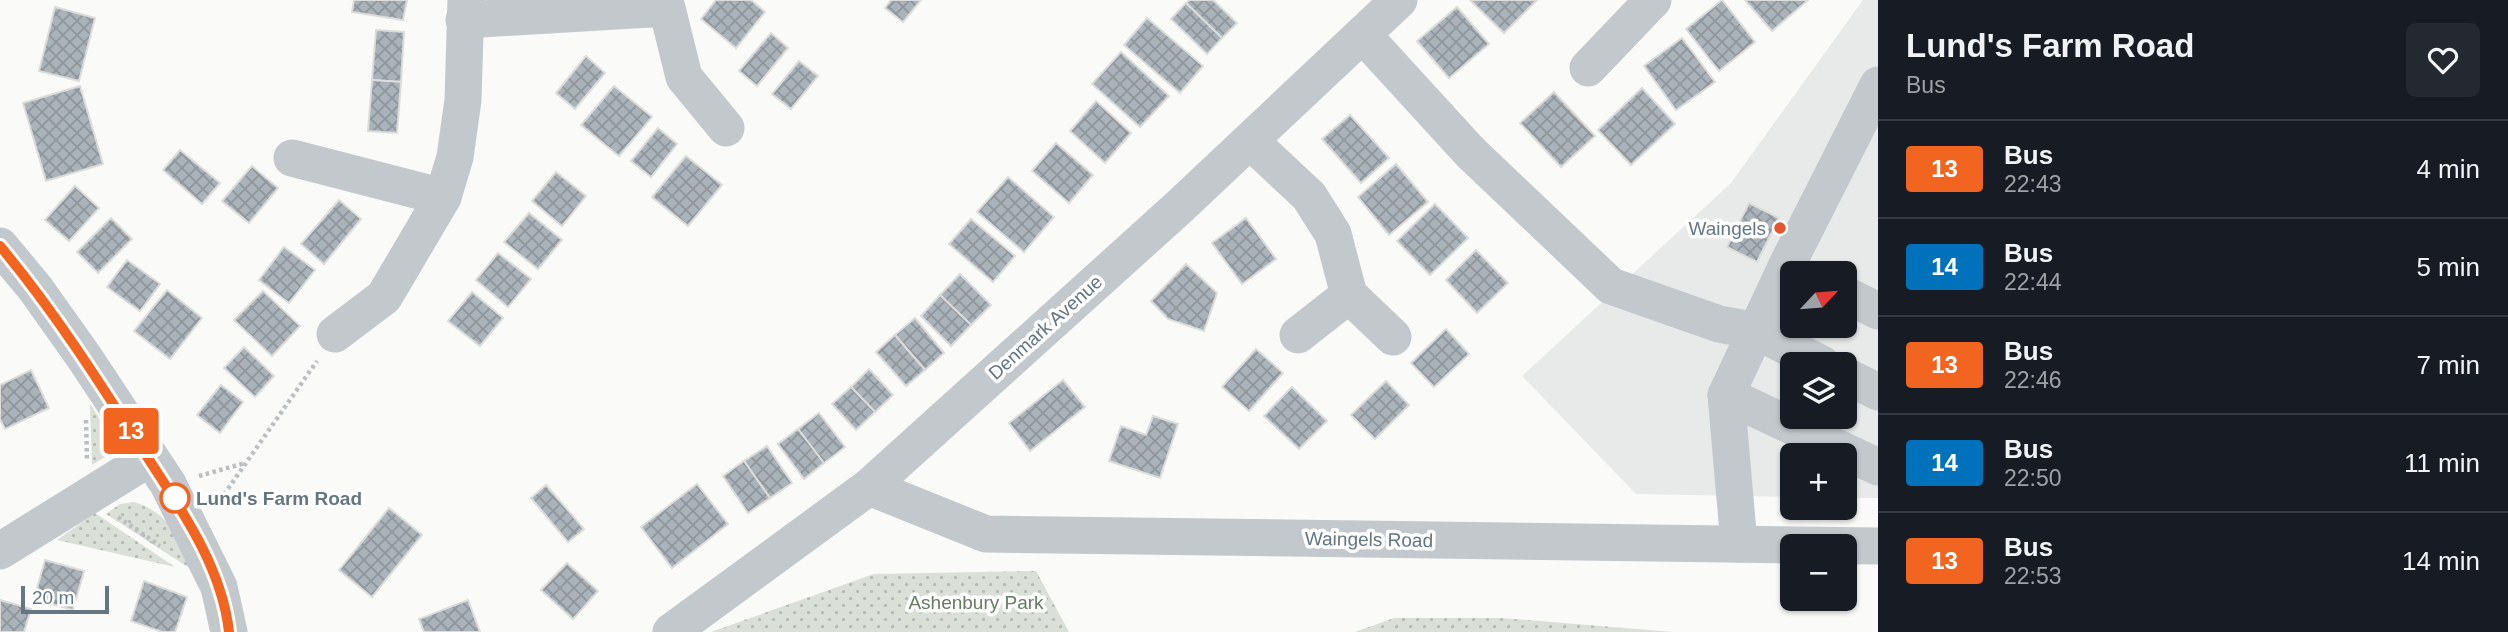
<!DOCTYPE html>
<meta charset="utf-8">
<style>
:root{--surface:#171b24;--page:#242831;--text:#f1f3f6;--muted:#9ea1a6;--line:#363941}
body{margin:0;font-family:Helvetica,sans-serif;background:var(--page);color:var(--text);height:100vh;display:flex;flex-direction:column;font-size:26px;white-space:nowrap}
*{box-sizing:border-box;margin:0}
p{font-size:23px;color:var(--muted)}
.icon{flex:none;width:38px;height:38px;fill:none;stroke:currentColor;stroke-width:2;stroke-linecap:round;stroke-linejoin:round}
.map{position:relative;flex:1;overflow:hidden}
.drawer{display:flex;flex-direction:column;background:var(--surface);width:630px}
.drawer>*{flex:none}
.badge{padding:0 14px;border-radius:5px;font-size:24px;line-height:46px}
.needle{width:46px;rotate:64deg}
.controls{position:absolute;left:1780px;top:261px;display:grid;gap:14px}
.controls a{display:grid;place-items:center;width:77px;height:77px;border-radius:10px;background:var(--surface);box-shadow:0 2px 5px #0004;font-size:35px}
.scale{position:absolute;left:21px;bottom:18px;width:88px;box-sizing:border-box;padding-left:7px;border:4px solid #657683;border-top:0;font-size:19px;line-height:24px;white-space:nowrap;color:#657683;-webkit-text-stroke:5px #fff;paint-order:stroke}
.map>.badge{position:absolute;translate:-50% -50%;box-shadow:0 0 0 4px #fff}
.round{display:grid;place-items:center;flex:none;width:74px;height:74px;border-radius:10px;background:var(--page)}
.head{display:flex;align-items:center;justify-content:space-between;height:119px;padding:0 28px}
h1{font-size:33px;font-weight:700;line-height:52px}
ul{padding:0;list-style:none}
li{display:flex;align-items:center;gap:21px;height:98px;padding:0 28px;border-top:2px solid var(--line)}
li div{flex:1}
li b{display:block;font-size:26px}
li em{font-style:normal}
li .badge{min-width:77px;font-weight:700;text-align:center}
main{display:flex;flex:1;min-height:0}
.map>svg:first-child{display:block}
.built{fill:#e8e9e9;fill-rule:evenodd}
.green{fill:url(#green-dots)}
.building{fill:url(#building-cross-hatch);stroke:#dcdcda;stroke-width:2}
.lines{fill:none;stroke-linecap:round;stroke-linejoin:round}
.path{stroke:#bbbfc2;stroke-width:4.5;stroke-dasharray:3.5 3.5;stroke-linecap:butt}
.minor{stroke:#c3c8cc;stroke-width:37}
.line-casing{stroke:#fff;stroke-width:16}
.line{stroke:#f26521;stroke-width:10}
.poi-dot{fill:#e4572e;stroke:#fff;stroke-width:2.5}
.stop-dot{fill:#fff;stroke:#f26521;stroke-width:3.5}
.labels{text-anchor:middle;stroke-width:7;stroke-linejoin:round;paint-order:stroke}
.poi-label{font-size:19px;fill:#657683;stroke:#fff;text-anchor:end}
.street-label{font-size:19px;fill:#657683;stroke:#fff}
.stop-label{font-size:19px;font-weight:bold;fill:#657683;stroke:#fff;text-anchor:start}
.park-label{font-size:19px;fill:#687a64;stroke:#fff}
</style>
<main>
<div class="map">
<svg width="1878" height="632" viewBox="0 0 1878 632">
<defs>
<pattern id="green-dots" width="8" height="8" patternUnits="userSpaceOnUse" patternTransform="scale(1.75)"><rect width="8" height="8" fill="#dadfd7"/><path d="M2 2h.1M6 6h.1" fill="none" stroke="#b4b9b4" stroke-width="1.8" stroke-linecap="round"/></pattern>
<pattern id="building-cross-hatch" width="8" height="8" patternUnits="userSpaceOnUse" patternTransform="scale(1.75)"><rect width="8" height="8" fill="#aab3b9"/><path d="M0 0l8 8M0 8l8-8" fill="none" stroke="#8e969c"/></pattern>
</defs>
<rect width="100%" height="100%" fill="#fafaf8"/>
<path class="built" d="M1863 0H1878V498H1845L1844 455H1792V497L1636 494 1522 376 1731 183ZM1792 273H1844V326H1792ZM1792 364H1844V416H1792Z"/>
<g class="green">
<path d="M90 404C103 423 109 434 105 457L92 465Z"/>
<path d="M134 502C169 513 178 536 191 569L106 514 120 504Z"/>
<polygon points="95,513 175,567 57,540"/>
<polygon points="1036,571 1069,632 711,632 874,574"/>
<polygon points="1394,618 1501,618 1673,632 1355,632"/>
</g>
<g class="building">
<polygon points="354,0 407,0 403,20 352,12"/>
<polygon points="716,0 751,0 765,12 736,48 701,19"/>
<polygon points="891,0 921,0 903,22 885,8"/>
<polygon points="1190,0 1213,0 1237,23 1222,38 1186,3"/>
<polygon points="1470,0 1537,0 1504,33"/>
<polygon points="1722,0 1755,42 1719,71 1686,29"/>
<polygon points="1745,0 1808,0 1772,31"/>
<polygon points="1186,3 1222,38 1207,54 1171,19"/>
<polygon points="55,7 95,18 79,81 39,71"/>
<polygon points="1457,7 1489,44 1449,78 1417,41"/>
<polygon points="1147,18 1203,66 1180,93 1124,45"/>
<polygon points="376,30 404,32 401,82 372,80"/>
<polygon points="771,33 788,48 757,86 739,71"/>
<polygon points="1682,38 1715,82 1676,110 1644,66"/>
<polygon points="1121,52 1169,96 1140,127 1092,84"/>
<polygon points="586,56 605,73 575,109 556,93"/>
<polygon points="799,61 818,76 791,109 772,94"/>
<polygon points="372,80 401,82 397,133 368,131"/>
<polygon points="80,86 103,164 46,181 23,103"/>
<polygon points="614,86 652,117 619,156 581,125"/>
<polygon points="1642,88 1675,124 1631,165 1598,130"/>
<polygon points="1554,92 1595,136 1561,167 1520,123"/>
<polygon points="1096,101 1131,133 1105,163 1070,131"/>
<polygon points="1350,115 1389,158 1361,183 1322,139"/>
<polygon points="658,128 677,144 651,177 631,161"/>
<polygon points="1056,143 1093,175 1069,203 1032,171"/>
<polygon points="180,150 220,183 202,204 163,170"/>
<polygon points="686,156 722,185 688,226 652,197"/>
<polygon points="1396,164 1428,202 1389,235 1358,197"/>
<polygon points="252,166 278,188 249,223 222,201"/>
<polygon points="556,172 586,196 562,226 532,201"/>
<polygon points="1008,177 1054,217 1024,252 977,212"/>
<polygon points="75,186 99,208 69,241 45,220"/>
<polygon points="339,200 361,219 324,264 301,244"/>
<polygon points="1749,203 1779,218 1757,262 1727,247"/>
<polygon points="1435,204 1468,238 1430,275 1397,241"/>
<polygon points="529,213 562,240 538,269 504,242"/>
<polygon points="111,218 132,239 98,273 77,252"/>
<polygon points="1246,218 1276,259 1242,284 1212,243"/>
<polygon points="971,219 1015,256 993,282 949,244"/>
<polygon points="284,247 315,270 289,303 259,280"/>
<polygon points="1476,250 1508,283 1477,313 1446,280"/>
<polygon points="498,253 531,279 508,307 476,280"/>
<polygon points="127,260 160,284 140,311 107,287"/>
<polygon points="1186,264 1217,293 1204,331 1168,319 1151,301"/>
<polygon points="960,274 991,305 971,325 940,295"/>
<polygon points="167,290 202,318 170,359 134,331"/>
<polygon points="263,291 300,326 272,356 234,320"/>
<polygon points="472,292 503,318 480,346 448,321"/>
<polygon points="940,295 971,325 951,346 921,316"/>
<polygon points="915,318 944,353 925,370 895,335"/>
<polygon points="1446,329 1469,354 1434,387 1411,363"/>
<polygon points="895,335 925,370 906,386 876,352"/>
<polygon points="244,347 274,376 255,397 224,368"/>
<polygon points="1256,349 1283,373 1249,411 1222,387"/>
<polygon points="869,369 893,395 875,412 851,387"/>
<polygon points="31,370 49,408 5,429 0,419 0,385"/>
<polygon points="1063,380 1085,407 1030,451 1009,423"/>
<polygon points="1386,381 1409,405 1375,439 1351,415"/>
<polygon points="221,385 243,402 220,433 197,415"/>
<polygon points="851,387 875,412 856,430 832,404"/>
<polygon points="1292,387 1327,421 1299,449 1264,416"/>
<polygon points="819,413 845,447 824,463 798,429"/>
<polygon points="1153,416 1178,424 1160,478 1109,461 1121,426 1146,435"/>
<polygon points="798,429 824,463 804,479 778,444"/>
<polygon points="767,446 792,483 770,498 744,461"/>
<polygon points="744,461 770,498 748,513 723,476"/>
<polygon points="697,484 728,524 672,568 641,527"/>
<polygon points="546,485 584,529 568,542 531,498"/>
<polygon points="389,508 422,535 372,597 339,570"/>
<polygon points="45,560 84,571 73,610 34,599"/>
<polygon points="567,563 598,591 573,619 541,590"/>
<polygon points="144,581 187,597 175,632 162,632 131,621"/>
<polygon points="0,600 31,609 24,632 0,632"/>
<polygon points="468,600 480,632 424,632 419,619"/>
</g>
<g class="lines">
<g class="path">
<polyline points="86,420 87,461"/>
<polyline points="199,476 245,463"/>
<polyline points="216,506 317,361"/>
<polyline points="118,517 160,546"/>
</g>
<g class="minor">
<polyline points="464,20 667,8 684,77 726,128"/>
<polyline points="1363,35 1470,152 1611,286 1719,324 1756,331 1822,364"/>
<polyline points="1588,68 1653,0"/>
<polyline points="1250,141 1309,196 1333,234 1349,295 1393,337"/>
<polyline points="292,158 443,197"/>
<polyline points="0,246 35,288 84,357 168,484 219,587 229,632"/>
<polyline points="1844,294 1878,311"/>
<polyline points="335,334 384,297 443,197 455,157 463,100 466,0"/>
<polyline points="1298,335 1349,295"/>
<polyline points="1844,375 1878,392"/>
<polyline points="1726,395 1878,467"/>
<polyline points="869,487 986,534 1878,546"/>
<polyline points="1739,544 1726,395 1787,265 1878,85"/>
<polyline points="0,551 148,459"/>
<polyline points="671,632 869,487 1177,209 1399,0"/>
</g>
</g>
<g class="lines">
<g class="line-casing">
<path id="line" d="M0 246C55 312 100 383 146 455 181 509 222 567 229 632"/>
</g>
<use href="#line" class="line"/>
</g>
<circle class="poi-dot" cx="1780" cy="228" r="7"/>
<circle class="stop-dot" cx="175" cy="498" r="14"/>
<g class="labels">
<g class="poi-label">
<text x="1766" y="235">Waingels</text>
</g>
<g class="street-label">
<text transform="translate(1045 327) rotate(-42)" y="7">Denmark Avenue</text>
<text transform="translate(1369 539) rotate(1)" y="7">Waingels Road</text>
</g>
<g class="stop-label">
<text x="196" y="505">Lund's Farm Road</text>
</g>
<g class="park-label">
<text x="976" y="609">Ashenbury Park</text>
</g>
</g>
</svg>
<div class="controls">
<a><svg class="needle" viewBox="-14 -14 28 28"><path d="M0-13l5 13h-10z" fill="#e53935"/><path d="M0 13l5-13h-10z" fill="#9ea1a6"/></svg></a>
<a><svg class="icon" aria-label="layers" viewBox="0 0 24 24"><path d="M12 4l9 5-9 5-9-5zM3 14l9 5 9-5"/></svg></a>
<a>+</a>
<a>−</a>
</div>
<div class="scale">20 m</div>
<b class="badge" style="left:131px;top:431px;background:#f26521;color:#fff">13</b>
</div>
<section class="drawer">
<div class="head"><div><h1>Lund's Farm Road</h1><p>Bus</p></div><a class="round"><svg class="icon" aria-label="heart" viewBox="0 0 24 24"><path d="M12 20l-8-8c-3-5 5-10 8-4 3-6 11-1 8 4z"/></svg></a></div>
<ul>
<li><span class="badge" style="background:#f26521;color:#fff">13</span><div><b>Bus</b><p>22:43</p></div><em>4 min</em></li>
<li><span class="badge" style="background:#0072bc;color:#fff">14</span><div><b>Bus</b><p>22:44</p></div><em>5 min</em></li>
<li><span class="badge" style="background:#f26521;color:#fff">13</span><div><b>Bus</b><p>22:46</p></div><em>7 min</em></li>
<li><span class="badge" style="background:#0072bc;color:#fff">14</span><div><b>Bus</b><p>22:50</p></div><em>11 min</em></li>
<li><span class="badge" style="background:#f26521;color:#fff">13</span><div><b>Bus</b><p>22:53</p></div><em>14 min</em></li>
</ul>
</section>
</main>
